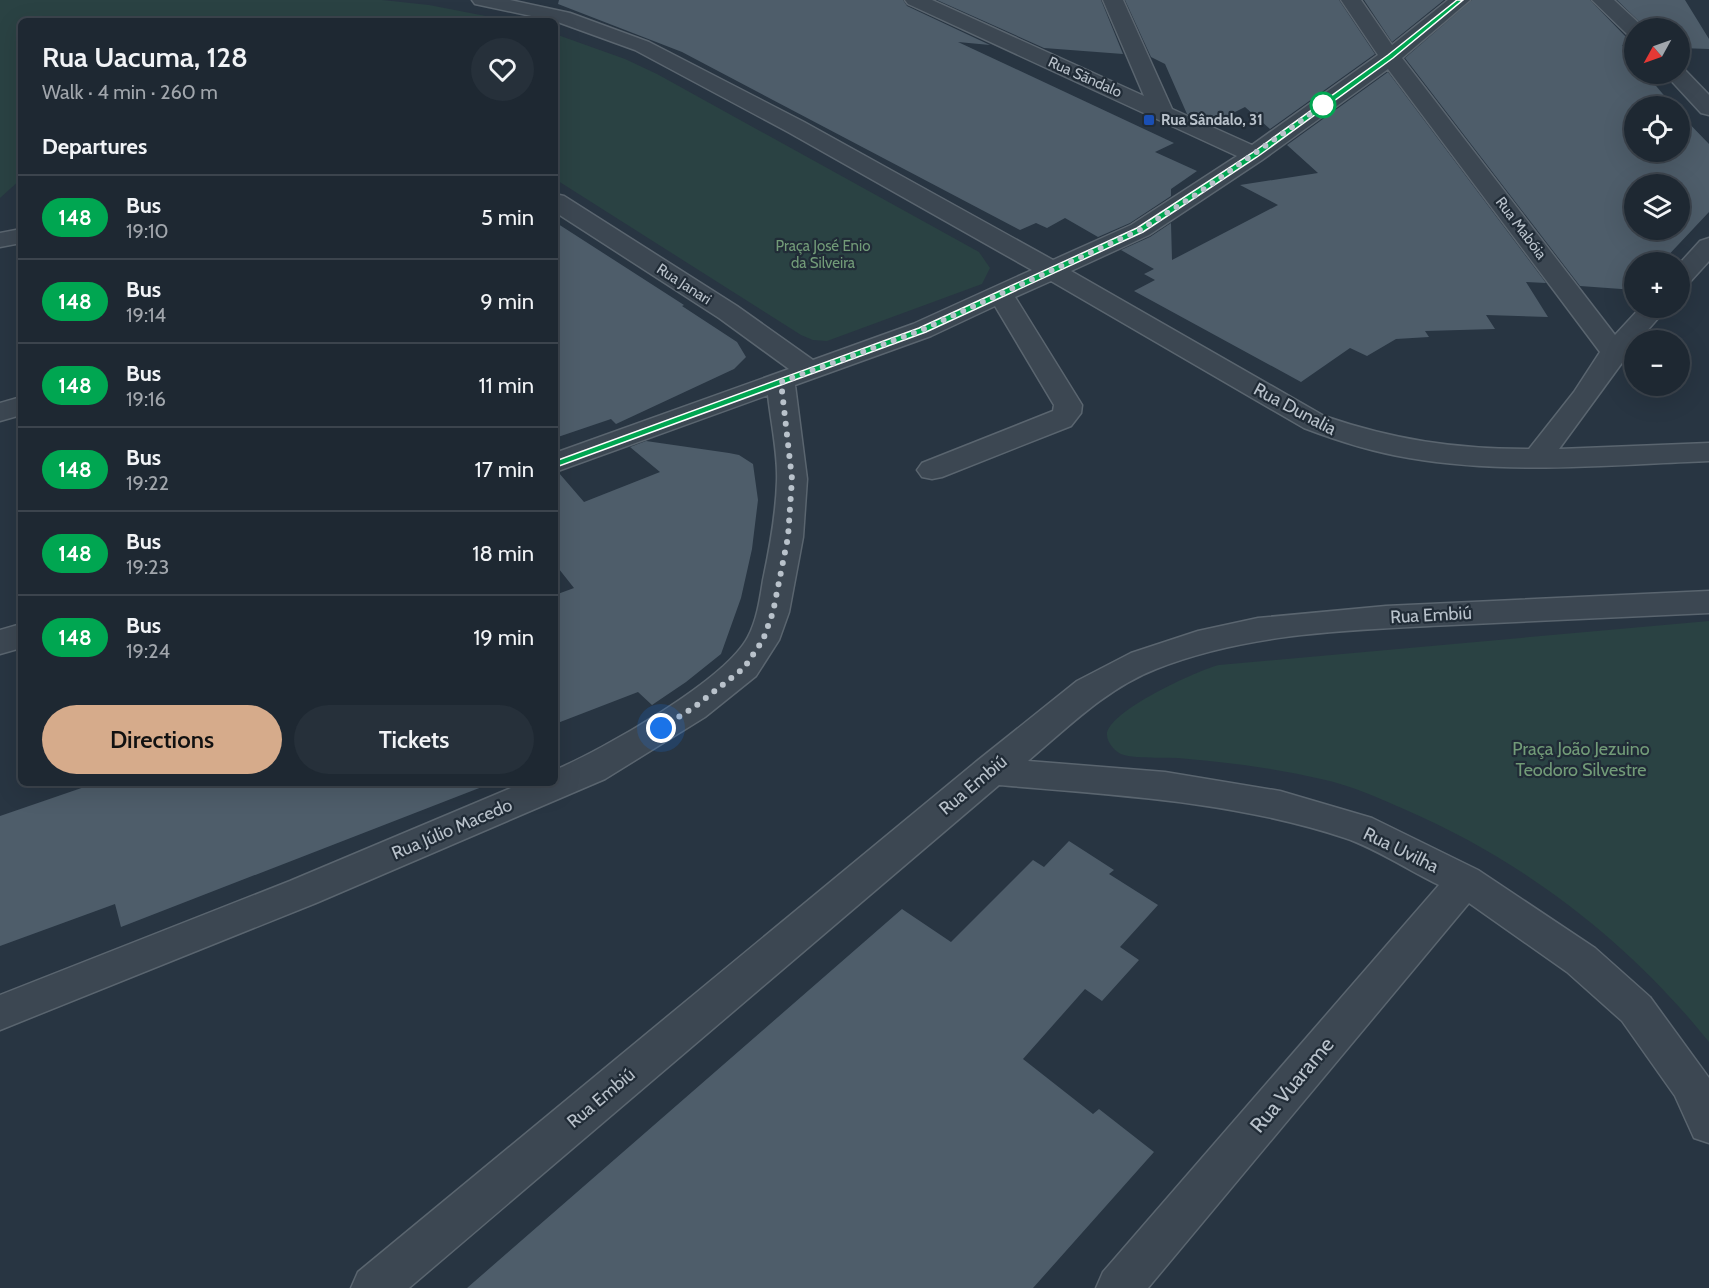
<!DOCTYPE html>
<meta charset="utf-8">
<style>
:root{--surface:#1e2832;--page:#26303a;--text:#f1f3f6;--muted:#a1a6ac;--line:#3c444d;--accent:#d6ab8b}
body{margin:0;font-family:Cabin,sans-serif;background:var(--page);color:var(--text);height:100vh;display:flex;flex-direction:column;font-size:22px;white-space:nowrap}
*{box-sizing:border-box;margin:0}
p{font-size:20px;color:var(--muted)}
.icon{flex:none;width:33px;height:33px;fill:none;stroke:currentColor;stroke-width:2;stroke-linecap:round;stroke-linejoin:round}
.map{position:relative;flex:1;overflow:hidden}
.panel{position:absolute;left:18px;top:18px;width:540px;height:768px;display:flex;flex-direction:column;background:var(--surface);border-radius:9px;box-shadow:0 6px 24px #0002,0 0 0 2px var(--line)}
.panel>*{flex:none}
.badge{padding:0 12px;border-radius:20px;font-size:21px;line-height:39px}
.needle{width:39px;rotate:230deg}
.fabs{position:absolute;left:1624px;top:18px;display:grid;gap:12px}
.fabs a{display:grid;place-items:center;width:66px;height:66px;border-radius:50%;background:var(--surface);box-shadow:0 6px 24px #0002,0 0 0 2px var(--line);font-size:30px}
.you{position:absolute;width:30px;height:30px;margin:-15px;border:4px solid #fff;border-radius:50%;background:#1a73e8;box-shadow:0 0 0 9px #1a73e833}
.map>.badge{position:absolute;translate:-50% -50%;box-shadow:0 0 0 3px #fff}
h2{padding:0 24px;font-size:22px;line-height:54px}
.round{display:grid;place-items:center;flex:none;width:63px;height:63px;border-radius:32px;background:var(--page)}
.summary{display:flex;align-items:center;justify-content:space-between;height:102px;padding:0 24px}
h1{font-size:28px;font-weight:600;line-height:45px}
.action{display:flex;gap:12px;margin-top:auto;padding:12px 24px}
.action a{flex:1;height:69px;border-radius:36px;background:var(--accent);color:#111;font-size:24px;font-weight:600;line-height:69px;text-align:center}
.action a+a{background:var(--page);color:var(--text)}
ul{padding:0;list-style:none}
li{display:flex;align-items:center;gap:18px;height:84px;padding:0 24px;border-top:2px solid var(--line)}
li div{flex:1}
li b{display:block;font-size:22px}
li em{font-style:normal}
li .badge{min-width:66px;font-weight:700;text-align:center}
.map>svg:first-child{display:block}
.green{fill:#2a4243}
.building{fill:#4e5d6a;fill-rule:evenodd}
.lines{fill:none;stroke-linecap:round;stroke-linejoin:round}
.minor-casing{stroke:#5a656f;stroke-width:3}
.minor{fill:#3c4752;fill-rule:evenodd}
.line{fill:#00a651;stroke:#fff;stroke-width:1.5}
.walk{stroke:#b9c2cb;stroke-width:6;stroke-dasharray:0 10.8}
.stop-dot{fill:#fff;stroke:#00a651;stroke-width:3}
.transit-dot{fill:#1a4fb4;stroke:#212c37;stroke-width:2}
.labels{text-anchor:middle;stroke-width:4.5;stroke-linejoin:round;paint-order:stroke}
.far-street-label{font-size:15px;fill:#b9c2cb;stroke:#212c37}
.far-poi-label{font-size:15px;font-weight:bold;fill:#b9c2cb;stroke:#212c37;text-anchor:start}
.far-park-label{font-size:15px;fill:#729b78;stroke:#212c37}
.street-label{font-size:18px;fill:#b9c2cb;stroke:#212c37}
.park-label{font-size:18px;fill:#729b78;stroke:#212c37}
.near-street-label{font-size:21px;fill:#b9c2cb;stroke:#212c37}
</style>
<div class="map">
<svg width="1709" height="1288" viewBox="0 0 1709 1288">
<rect width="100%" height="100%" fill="#283542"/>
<g class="green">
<polygon points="0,0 382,0 429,5 511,21 21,21 21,179 0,198"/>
<polygon points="555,34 625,59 657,74 979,252 990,268 982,284 827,341 813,340 801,335 555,179"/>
<path d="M1709 621V1042C1629 942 1524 861 1406 810 1379 798 1350 785 1321 779 1274 768 1226 762 1178 758 1161 757 1140 759 1124 755 1116 753 1107 743 1107 735 1106 712 1198 670 1219 665Z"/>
</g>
<g class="building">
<polygon points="559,0 903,0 907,6 990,45 958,42 1174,143 1155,152 1197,171 1171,189 1171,196 1130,223 1098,237 1065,218 1047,228 1036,223 1020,230 682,52 558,4"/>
<polygon points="937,0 1101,0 1123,54 1044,48"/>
<polygon points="1125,0 1339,0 1375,54 1270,129 1245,107 1211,124 1187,114 1165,64 1151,57"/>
<polygon points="1364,0 1444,0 1392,42"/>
<path d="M1472 0H1590L1626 37 1635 39V45H1622L1635 60V74H1646L1673 106H1635V152H1680V114L1709 144V212L1662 262H1635V290L1580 286 1405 58ZM1635 184H1680V230H1635Z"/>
<polygon points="1617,0 1685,0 1709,39 1709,49 1680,48 1680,28 1646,28"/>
<polygon points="1388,72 1546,283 1526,282 1548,317 1486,315 1495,329 1425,331 1429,337 1396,339 1367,356 1350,348 1301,382 1134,291 1155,280 1144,274 1154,269 1121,250 1150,237 1171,223 1172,260 1278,205 1240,185 1318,173 1287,145"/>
<polygon points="555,222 684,305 682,306 737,342 746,357 734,369 616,424 611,419 555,438"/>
<polygon points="646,441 729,453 739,455 753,464 758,500 752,549 741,598 721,654 686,682 652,705 638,692 555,724 555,595 574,588 555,564 555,474 559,473 584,502 660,472 630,447"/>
<polygon points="96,783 486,783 487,785 121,927 115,904 0,946 0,816"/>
<polygon points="1069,841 1114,870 1109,874 1158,905 1120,947 1139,960 1102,1001 1085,989 1023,1059 1093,1114 1099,1109 1154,1152 1033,1288 467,1288 902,909 951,942 1033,860 1044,867"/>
</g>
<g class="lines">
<g class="minor-casing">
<g id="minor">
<path d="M472 0H510L570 13 649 42 804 122 1053 260 1131 225 1237 156 908 4 905 0H932L1144 96 1103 0H1123L1172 109 1252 145 1378 55 1341 0H1361L1392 45 1448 0H1470L1402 58 1615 335 1640 308H1667L1639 340H1635V345L1559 449 1709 443V461C1609 465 1508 475 1409 458 1373 452 1338 441 1304 428L1051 281 1015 297 1082 405 1081 413 1071 426 942 477 932 479 922 477 917 470 922 463 1053 411 1054 405 995 306 931 336 795 385 807 479 803 537 789 612 779 640 756 676 705 717 605 779 316 903 0 1030V995L290 881 523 783H555V770C602 750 725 681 748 637 757 620 760 599 763 580 770 547 776 515 777 481 778 453 771 423 768 395L555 472V453L789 369 719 318 555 212V194L564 196 737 306 813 360 913 324 1032 270 788 132 635 50 555 21 475 4ZM1388 69 1600 352 1574 392 1529 449C1455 449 1394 440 1324 416L1071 271 1149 235 1262 160Z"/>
<polygon points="1592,0 1614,0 1644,28 1635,28 1635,37 1628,35"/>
<polygon points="1680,68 1684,69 1709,95 1709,115 1701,113 1665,74 1680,74"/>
<polygon points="21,229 21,243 0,247 0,233"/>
<polygon points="1709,238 1709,261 1689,283 1680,286 1680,263 1700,241"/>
<polygon points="21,397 21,415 0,421 0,403"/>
<path d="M1709 591V613C1623 617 1537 621 1451 625 1353 630 1249 632 1156 669 1107 688 1068 727 1028 761L1165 772 1280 791 1372 818 1478 870 1595 948 1650 997 1709 1078V1143L1694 1138 1675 1096 1622 1021 1567 972 1469 903 1148 1288H1096L1103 1272 1439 885C1410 871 1375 848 1345 838 1234 801 1115 795 999 785L409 1288H351L358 1272 977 761 1077 681 1131 653 1198 631 1258 618 1386 606Z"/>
<polygon points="21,624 21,648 0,654 0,630"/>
</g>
</g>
<use href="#minor" class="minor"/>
</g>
<polygon class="line" points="1457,0 1463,0 1393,58 1257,157 1143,232 926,332 559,466 551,466 550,463 919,328 1137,228 1252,153 1388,55"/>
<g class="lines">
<polyline class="walk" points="661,728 693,708 744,668 763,640 773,612 788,537 792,479 781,382 922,330 1140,230 1197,194 1332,99 1323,105"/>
</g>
<circle class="stop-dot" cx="1323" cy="105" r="12"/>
<rect class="transit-dot" x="1143" y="114" width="12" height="12" rx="3"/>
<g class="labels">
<g class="far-street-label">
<text transform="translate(1085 77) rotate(24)" y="5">Rua Sãndalo</text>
<text transform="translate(1521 228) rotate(53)" y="5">Rua Mabóia</text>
<text transform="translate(684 284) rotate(33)" y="5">Rua Janari</text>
</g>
<g class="far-poi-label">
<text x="1161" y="125">Rua Sândalo, 31</text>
</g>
<g class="far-park-label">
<text x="823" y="251">Praça José Enio<tspan x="823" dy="17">da Silveira</tspan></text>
</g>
<g class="street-label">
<text transform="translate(1295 409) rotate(28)" y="6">Rua Dunalia</text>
<text transform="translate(1431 615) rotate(-3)" y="6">Rua Embiú</text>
<text transform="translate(973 785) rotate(-40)" y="6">Rua Embiú</text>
<text transform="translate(452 829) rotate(-23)" y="6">Rua Júlio Macedo</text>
<text transform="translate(1401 850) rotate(26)" y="6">Rua Uvilha</text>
<text transform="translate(601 1098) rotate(-40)" y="6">Rua Embiú</text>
</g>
<g class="park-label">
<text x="1581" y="755">Praça João Jezuino<tspan x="1581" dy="21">Teodoro Silvestre</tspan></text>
</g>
<g class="near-street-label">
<text transform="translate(1292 1085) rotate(-50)" y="7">Rua Vuarame</text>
</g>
</g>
</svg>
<div class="fabs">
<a><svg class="needle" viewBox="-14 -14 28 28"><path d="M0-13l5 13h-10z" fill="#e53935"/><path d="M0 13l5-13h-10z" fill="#a1a6ac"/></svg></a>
<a><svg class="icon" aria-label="locate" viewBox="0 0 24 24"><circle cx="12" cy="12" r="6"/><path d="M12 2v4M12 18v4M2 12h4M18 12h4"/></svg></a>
<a><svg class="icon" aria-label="layers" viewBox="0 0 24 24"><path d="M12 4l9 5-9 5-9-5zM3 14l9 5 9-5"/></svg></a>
<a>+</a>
<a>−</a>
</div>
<div class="you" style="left:661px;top:728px"></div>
<section class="panel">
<div class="summary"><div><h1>Rua Uacuma, 128</h1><p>Walk · 4 min · 260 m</p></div><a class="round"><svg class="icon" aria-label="heart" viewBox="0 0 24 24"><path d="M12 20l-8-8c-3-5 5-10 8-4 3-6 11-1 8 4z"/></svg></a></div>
<h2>Departures</h2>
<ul>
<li><span class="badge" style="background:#00a651;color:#fff">148</span><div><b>Bus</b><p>19:10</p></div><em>5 min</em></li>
<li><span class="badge" style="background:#00a651;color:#fff">148</span><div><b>Bus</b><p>19:14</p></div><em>9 min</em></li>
<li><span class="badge" style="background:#00a651;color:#fff">148</span><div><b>Bus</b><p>19:16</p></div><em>11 min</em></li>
<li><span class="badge" style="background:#00a651;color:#fff">148</span><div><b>Bus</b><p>19:22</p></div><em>17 min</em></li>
<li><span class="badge" style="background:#00a651;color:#fff">148</span><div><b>Bus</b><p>19:23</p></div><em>18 min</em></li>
<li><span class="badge" style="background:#00a651;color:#fff">148</span><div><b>Bus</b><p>19:24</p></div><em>19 min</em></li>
</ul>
<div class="action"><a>Directions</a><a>Tickets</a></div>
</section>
</div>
